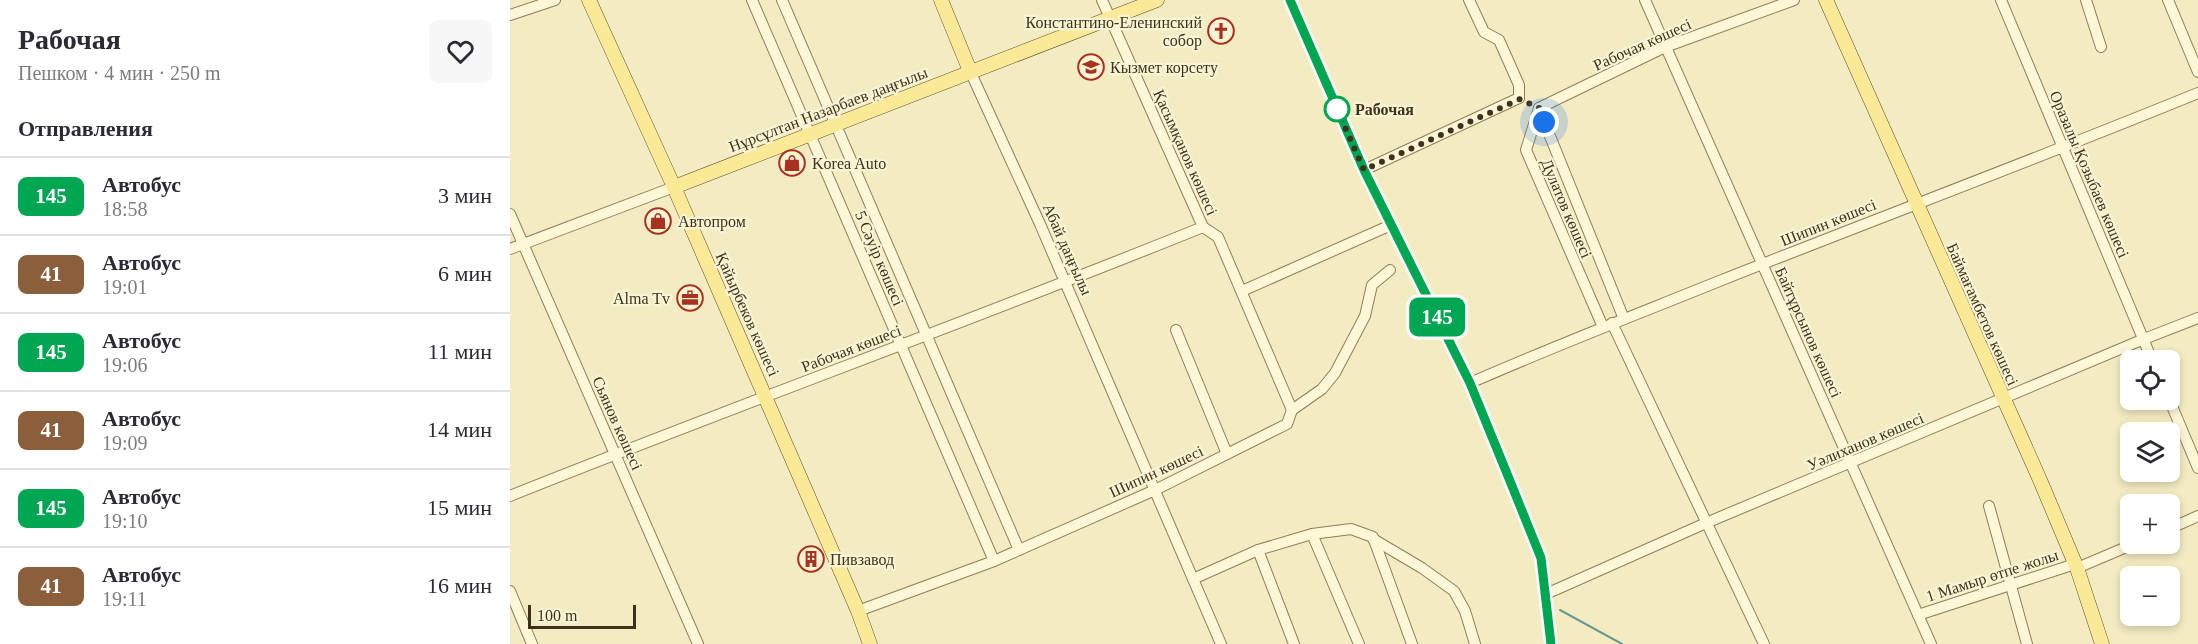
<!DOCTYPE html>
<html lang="ru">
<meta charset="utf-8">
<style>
:root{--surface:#fff;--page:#f7f7f7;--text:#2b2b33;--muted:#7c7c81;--line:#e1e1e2}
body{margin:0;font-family:"Times New Roman",serif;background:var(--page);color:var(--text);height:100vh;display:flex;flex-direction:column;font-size:22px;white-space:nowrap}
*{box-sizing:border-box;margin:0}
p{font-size:20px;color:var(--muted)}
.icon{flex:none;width:33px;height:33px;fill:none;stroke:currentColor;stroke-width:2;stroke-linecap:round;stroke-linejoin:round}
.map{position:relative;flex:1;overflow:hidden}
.panel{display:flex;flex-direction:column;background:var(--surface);width:510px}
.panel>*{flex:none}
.badge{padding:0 12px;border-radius:9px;font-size:21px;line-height:39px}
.tools{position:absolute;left:1610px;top:350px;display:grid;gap:12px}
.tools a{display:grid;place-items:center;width:60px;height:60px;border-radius:9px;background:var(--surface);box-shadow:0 3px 9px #0003;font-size:30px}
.scale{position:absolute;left:18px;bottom:15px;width:108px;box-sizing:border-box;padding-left:6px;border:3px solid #3f321d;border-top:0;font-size:16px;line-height:21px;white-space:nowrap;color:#3f321d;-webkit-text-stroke:4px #faf4d4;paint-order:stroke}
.you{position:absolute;width:30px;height:30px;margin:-15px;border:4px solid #fff;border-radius:50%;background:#1a73e8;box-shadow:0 0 0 9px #1a73e833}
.map>.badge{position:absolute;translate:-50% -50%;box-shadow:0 0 0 3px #fff}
h2{padding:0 18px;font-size:22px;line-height:54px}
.round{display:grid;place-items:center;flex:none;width:63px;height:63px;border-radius:9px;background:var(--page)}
.overview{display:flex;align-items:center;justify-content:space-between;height:102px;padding:0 18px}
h1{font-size:28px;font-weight:700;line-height:45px}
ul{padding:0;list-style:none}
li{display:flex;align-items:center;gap:18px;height:78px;padding:0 18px;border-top:2px solid var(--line)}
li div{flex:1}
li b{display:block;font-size:22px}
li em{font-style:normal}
li .badge{min-width:66px;font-weight:700;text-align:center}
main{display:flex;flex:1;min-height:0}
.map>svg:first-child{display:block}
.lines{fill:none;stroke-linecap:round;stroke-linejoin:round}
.stream{stroke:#6b9691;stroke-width:2}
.minor-casing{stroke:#907e57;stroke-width:12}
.major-casing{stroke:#5e4a2c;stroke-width:15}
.minor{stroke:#fdf7d8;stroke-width:10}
.major{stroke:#faea97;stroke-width:14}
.line-casing{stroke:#fff;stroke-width:14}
.line{stroke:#00a651;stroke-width:9}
.walk{stroke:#3f321d;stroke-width:6;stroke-dasharray:0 10.8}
.stop-dot{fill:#fff;stroke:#00a651;stroke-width:3}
.labels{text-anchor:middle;stroke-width:4.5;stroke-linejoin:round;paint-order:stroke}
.poi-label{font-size:16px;fill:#3f321d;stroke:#faf4d4;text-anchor:start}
.street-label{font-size:16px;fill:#3f321d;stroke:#faf4d4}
.stop-label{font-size:16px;font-weight:bold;fill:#3f321d;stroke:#faf4d4;text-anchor:start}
</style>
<main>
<section class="panel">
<div class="overview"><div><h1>Рабочая</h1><p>Пешком · 4 мин · 250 m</p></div><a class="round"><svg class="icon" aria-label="heart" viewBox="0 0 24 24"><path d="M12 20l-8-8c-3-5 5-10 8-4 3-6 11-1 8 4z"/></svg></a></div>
<h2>Отправления</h2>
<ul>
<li><span class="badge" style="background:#00a651;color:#fff">145</span><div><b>Автобус</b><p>18:58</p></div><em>3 мин</em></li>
<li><span class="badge" style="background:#8b5e3c;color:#fff">41</span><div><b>Автобус</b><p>19:01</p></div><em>6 мин</em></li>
<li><span class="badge" style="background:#00a651;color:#fff">145</span><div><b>Автобус</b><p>19:06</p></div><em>11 мин</em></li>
<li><span class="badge" style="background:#8b5e3c;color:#fff">41</span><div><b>Автобус</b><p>19:09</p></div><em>14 мин</em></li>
<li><span class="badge" style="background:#00a651;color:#fff">145</span><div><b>Автобус</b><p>19:10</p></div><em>15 мин</em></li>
<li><span class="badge" style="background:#8b5e3c;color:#fff">41</span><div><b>Автобус</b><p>19:11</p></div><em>16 мин</em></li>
</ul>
</section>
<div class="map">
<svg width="1688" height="644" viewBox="0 0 1688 644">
<rect width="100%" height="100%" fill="#f3ecc3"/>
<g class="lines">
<polyline class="stream" points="1050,610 1112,644"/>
<g class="minor-casing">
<g id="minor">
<polyline points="242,0 484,561"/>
<polyline points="272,0 509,550"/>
<polyline points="592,0 693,227 708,237 782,410"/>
<polyline points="780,0 854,170 960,383 1000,481 1031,558 1041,644"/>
<polyline points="959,0 974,32 989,40 1009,85 1009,98"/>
<polyline points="1135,0 1421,644"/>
<polyline points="1491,0 1642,360"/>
<polyline points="1576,0 1591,47"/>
<polyline points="1658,0 1688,72"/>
<polyline points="0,15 45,0"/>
<polyline points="460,71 530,224 711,644"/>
<polyline points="1029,108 1155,47 1284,0"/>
<polyline points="1029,108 1016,150 1093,327"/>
<polyline points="1029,109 1114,319"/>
<polyline points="854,170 1009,98"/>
<polyline points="0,214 188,644"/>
<polyline points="0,249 164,187"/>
<polyline points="732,291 881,225"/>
<polyline points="1102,323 1254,644"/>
<polyline points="666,330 717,454"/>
<path d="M960 383C1042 347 1125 315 1207 282 1368 218 1529 158 1688 93"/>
<polyline points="1659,399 1688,468"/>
<path d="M0 496C230 404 463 320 693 227"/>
<polyline points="1479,506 1517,644"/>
<polyline points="1659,529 1688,516"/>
<polyline points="802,534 849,644"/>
<polyline points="863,539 912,568 944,591 955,611 965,644"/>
<polyline points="748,550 784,644"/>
<polyline points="1567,568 1626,543"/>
<polyline points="683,579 748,550 802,534 841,529 863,537 902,644"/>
<polyline points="0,591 22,644"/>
<polyline points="1036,594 1196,523 1634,339 1688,318"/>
<polyline points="348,611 484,561 645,490 777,424 782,410 812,389 825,373 855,316 862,285 880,270"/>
<polyline points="1408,615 1565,564"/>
</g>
</g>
<g class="major-casing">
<g id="major">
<polyline points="79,0 164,187 348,611 360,644"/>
<polyline points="431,0 460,71"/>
<polyline points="1316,0 1530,480 1567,568 1592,644"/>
<polyline points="164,187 647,0"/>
</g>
</g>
<use href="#minor" class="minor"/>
<use href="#major" class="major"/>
</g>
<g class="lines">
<g class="line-casing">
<polyline id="line" points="780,0 854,170 960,383 1000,481 1031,558 1041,644"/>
</g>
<use href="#line" class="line"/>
<polyline class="walk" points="827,109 854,170 1010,99 1029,108 1034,122"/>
</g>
<defs>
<g id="church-ring" transform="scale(1.35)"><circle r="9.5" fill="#faf4d4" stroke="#a7321f" stroke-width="1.5"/><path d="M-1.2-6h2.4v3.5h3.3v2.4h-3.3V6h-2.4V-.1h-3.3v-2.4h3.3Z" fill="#a7321f"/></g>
<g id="university-ring" transform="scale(1.35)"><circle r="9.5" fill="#faf4d4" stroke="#a7321f" stroke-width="1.5"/><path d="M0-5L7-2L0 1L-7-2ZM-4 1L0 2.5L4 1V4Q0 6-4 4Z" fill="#a7321f"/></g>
<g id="shop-ring" transform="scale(1.35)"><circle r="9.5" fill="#faf4d4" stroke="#a7321f" stroke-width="1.5"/><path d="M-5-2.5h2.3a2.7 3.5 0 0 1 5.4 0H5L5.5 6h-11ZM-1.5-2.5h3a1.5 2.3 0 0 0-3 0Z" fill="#a7321f"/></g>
<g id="office-ring" transform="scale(1.35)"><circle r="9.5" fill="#faf4d4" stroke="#a7321f" stroke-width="1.5"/><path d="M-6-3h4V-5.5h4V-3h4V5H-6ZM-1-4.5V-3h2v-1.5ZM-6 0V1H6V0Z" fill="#a7321f"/></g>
<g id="building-ring" transform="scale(1.35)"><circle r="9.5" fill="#faf4d4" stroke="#a7321f" stroke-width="1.5"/><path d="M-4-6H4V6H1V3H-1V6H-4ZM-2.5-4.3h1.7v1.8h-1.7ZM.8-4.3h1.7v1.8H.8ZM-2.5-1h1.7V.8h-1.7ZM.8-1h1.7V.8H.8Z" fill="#a7321f"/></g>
</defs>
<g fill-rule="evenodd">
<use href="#church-ring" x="711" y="31"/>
<use href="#university-ring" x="581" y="67"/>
<use href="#shop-ring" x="282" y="163"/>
<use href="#shop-ring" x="148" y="221"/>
<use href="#office-ring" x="180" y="298"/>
<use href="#building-ring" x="301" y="559"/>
</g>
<circle class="stop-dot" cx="827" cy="109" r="12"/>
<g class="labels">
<g class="poi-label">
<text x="692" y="28" text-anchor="end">Константино-Еленинский<tspan x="692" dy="18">собор</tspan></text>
<text x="600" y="73">Кызмет корсету</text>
<text x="302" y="169">Korea Auto</text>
<text x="168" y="227">Автопром</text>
<text x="160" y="304" text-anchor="end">Alma Tv</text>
<text x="320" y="565">Пивзавод</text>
</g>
<g class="street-label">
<text transform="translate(1132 44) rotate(-24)" y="6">Рабочая көшесі</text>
<text transform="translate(318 109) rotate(-21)" y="6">Нұрсұлтан Назарбаев даңғылы</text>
<text transform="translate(676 152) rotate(66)" y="6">Қасымқанов көшесі</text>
<text transform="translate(1580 174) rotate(67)" y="6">Оразалы Қозыбаев көшесі</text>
<text transform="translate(1057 208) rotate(67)" y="6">Дулатов көшесі</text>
<text transform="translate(1318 222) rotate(-22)" y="6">Шипин көшесі</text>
<text transform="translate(558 249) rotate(66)" y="6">Абай даңғылы</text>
<text transform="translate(370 258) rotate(67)" y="6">5 Сәуір көшесі</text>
<text transform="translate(238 314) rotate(66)" y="6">Қайырбеков көшесі</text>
<text transform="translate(1473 314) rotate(66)" y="6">Баймағамбетов көшесі</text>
<text transform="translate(1299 332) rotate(66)" y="6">Байтұрсынов көшесі</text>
<text transform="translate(341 348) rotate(-21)" y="6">Рабочая көшесі</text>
<text transform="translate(108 423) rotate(66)" y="6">Сьянов көшесі</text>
<text transform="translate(1355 441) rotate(-23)" y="6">Уәлиханов көшесі</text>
<text transform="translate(646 471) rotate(-25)" y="6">Шипин көшесі</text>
<text transform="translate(1482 575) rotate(-18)" y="6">1 Мамыр өтпе жолы</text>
</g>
<g class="stop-label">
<text x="845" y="115">Рабочая</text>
</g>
</g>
</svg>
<div class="tools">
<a><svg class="icon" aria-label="locate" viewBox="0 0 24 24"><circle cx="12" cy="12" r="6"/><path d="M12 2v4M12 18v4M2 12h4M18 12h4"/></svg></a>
<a><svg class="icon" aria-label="layers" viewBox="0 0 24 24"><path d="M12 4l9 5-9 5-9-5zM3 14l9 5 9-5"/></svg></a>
<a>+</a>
<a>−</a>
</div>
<div class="scale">100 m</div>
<div class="you" style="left:1034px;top:122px"></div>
<b class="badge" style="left:927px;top:317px;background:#00a651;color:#fff">145</b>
</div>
</main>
